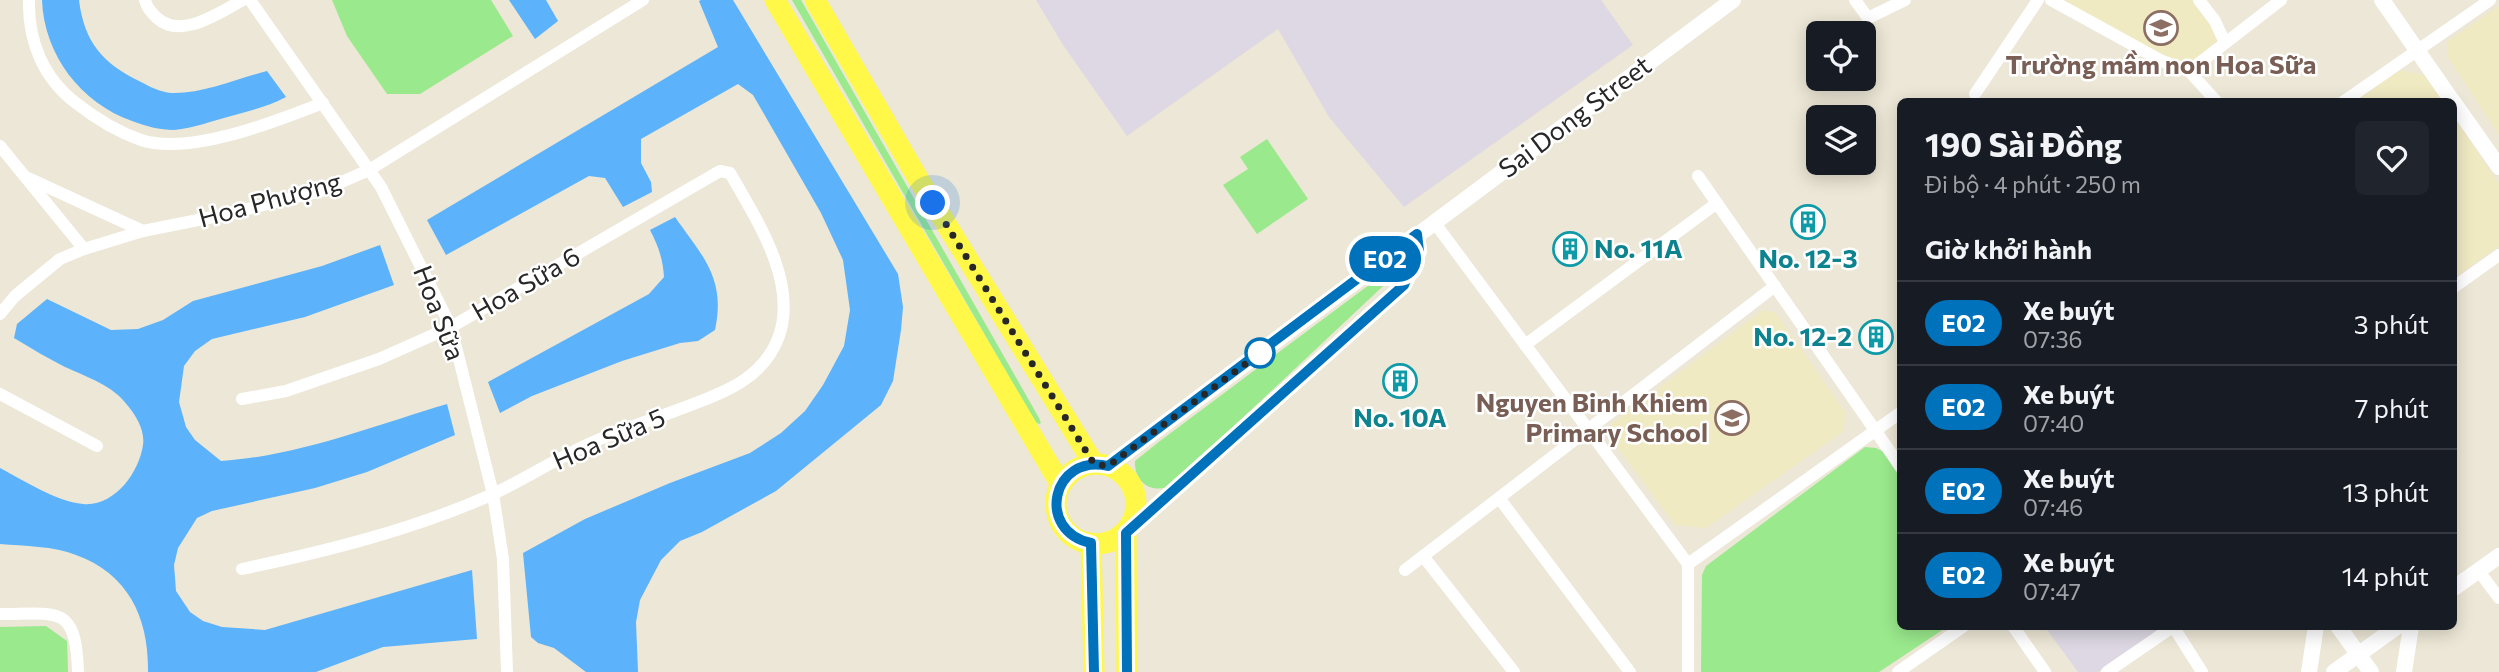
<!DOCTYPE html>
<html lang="vi">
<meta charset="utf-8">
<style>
:root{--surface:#171b24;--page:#20242c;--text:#f1f3f6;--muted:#9ea1a6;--line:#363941}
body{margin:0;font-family:Commissioner,sans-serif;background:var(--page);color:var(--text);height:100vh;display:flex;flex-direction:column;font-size:26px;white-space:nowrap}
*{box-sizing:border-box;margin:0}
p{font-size:23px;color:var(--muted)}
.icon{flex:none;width:38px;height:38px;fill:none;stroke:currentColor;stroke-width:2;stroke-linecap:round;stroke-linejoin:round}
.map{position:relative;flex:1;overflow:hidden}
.details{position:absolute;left:1897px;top:98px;width:560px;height:532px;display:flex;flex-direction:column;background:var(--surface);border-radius:10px;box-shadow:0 4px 18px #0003}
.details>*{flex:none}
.badge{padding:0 14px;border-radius:23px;font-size:24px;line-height:46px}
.tools{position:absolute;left:1806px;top:21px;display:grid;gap:14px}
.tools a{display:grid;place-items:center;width:70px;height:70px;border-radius:10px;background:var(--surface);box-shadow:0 4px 18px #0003;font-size:35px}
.you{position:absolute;width:35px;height:35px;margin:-18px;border:5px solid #fff;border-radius:50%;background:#1a73e8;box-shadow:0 0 0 10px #1a73e833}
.map>.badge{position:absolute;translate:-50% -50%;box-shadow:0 0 0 4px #fff}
h2{padding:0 28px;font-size:26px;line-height:63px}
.round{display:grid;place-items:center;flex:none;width:74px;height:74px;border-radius:10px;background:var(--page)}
.overview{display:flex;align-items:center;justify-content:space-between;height:119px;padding:0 28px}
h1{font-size:33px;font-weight:700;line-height:52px}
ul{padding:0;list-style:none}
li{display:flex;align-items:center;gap:21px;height:84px;padding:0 28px;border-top:2px solid var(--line)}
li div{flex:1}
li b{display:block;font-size:26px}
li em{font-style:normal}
li .badge{min-width:77px;font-weight:700;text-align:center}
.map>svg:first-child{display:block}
.industrial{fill:#ddd8e3}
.education{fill:#f0eac3}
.green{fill:#9ae98c}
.water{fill:#5cb2fb}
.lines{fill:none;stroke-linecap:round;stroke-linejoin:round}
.minor{stroke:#fff;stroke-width:12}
.tertiary{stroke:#fff;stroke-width:16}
.primary{stroke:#fff848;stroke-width:21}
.line-casing{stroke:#fff;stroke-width:16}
.line{stroke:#0072bc;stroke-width:10}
.walk{stroke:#272727;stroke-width:7;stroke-dasharray:0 12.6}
.stop-dot{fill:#fff;stroke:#0072bc;stroke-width:3.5}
.labels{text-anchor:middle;stroke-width:5;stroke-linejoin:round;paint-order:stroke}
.education-label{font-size:26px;font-weight:bold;fill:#785e54;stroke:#fff}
.street-label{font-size:26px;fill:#272727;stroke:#fff}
.culture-label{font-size:26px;font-weight:bold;fill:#0d838f;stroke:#fff}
</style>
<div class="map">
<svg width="2499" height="672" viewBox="0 0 2499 672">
<rect width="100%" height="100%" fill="#ece7d6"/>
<g class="industrial">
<polygon points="1036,0 1601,0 1633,45 1404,207 1329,117 1278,29 1127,136 1063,45"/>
<polygon points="2045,627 2162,627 2098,672 2078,672"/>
</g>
<g class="education">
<polygon points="2055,0 2197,0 2219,39 2185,70"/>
<polygon points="2499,6 2499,135 2447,56 2447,42"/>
<polygon points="2399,70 2425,75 2443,101 2356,102"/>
<polygon points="2454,117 2499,184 2499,246 2454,278"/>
<polygon points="1763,310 1776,313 1845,412 1844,431 1706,528 1675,525 1611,438 1611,424"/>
</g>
<g class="green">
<polygon points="332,0 491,0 513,36 420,94 387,94 347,36"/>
<polygon points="792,0 801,0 1039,418 1041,423 1039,424 1035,422"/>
<polygon points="1267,139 1308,199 1257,234 1223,185 1248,169 1240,157"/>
<path d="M1393 267 1398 268V272L1170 486C1151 494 1134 482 1135 461L1160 441Z"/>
<polygon points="1865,447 1876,448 1884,452 1900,478 1900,626 1947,627 1879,672 1701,672 1702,575 1706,566"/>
<polygon points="46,626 67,641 68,672 0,672 0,627"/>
</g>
<g class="water">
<path d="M42 0H79C84 42 103 64 141 82 150 87 161 92 171 93 203 94 236 79 267 71L286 97C268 107 251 110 231 116 212 121 194 128 174 130 160 130 145 126 132 121 81 103 44 55 42 0Z"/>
<polygon points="509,0 546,0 558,21 535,39"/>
<polygon points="701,0 733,0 898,274 903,307 901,330 893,381 881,405 776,491 702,532 680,541 661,560 640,600 636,622 638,672 586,672 554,648 538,643 531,637 523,553 585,519 670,483 750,453 781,433 805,411 823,385 844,346 850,310 843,260 821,213 753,95 738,84 641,139 641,163 651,182 652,192 623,207 605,178 589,176 446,255 427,220 718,47 699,1"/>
<path d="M675 217C703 257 726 278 715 330L698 341 680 343 622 361 532 396 500 413 488 382 649 294 664 277C663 259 658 245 650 230Z"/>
<path d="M380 245 394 285 305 317 212 339 195 351 184 366 179 402 186 427 195 440 221 461C298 456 373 426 447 404L455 435 367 472 315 488 212 511 197 518 178 548 174 565 176 591 190 612 203 621 222 627 265 630 472 570 477 639 383 647 316 672H148C149 619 129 574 76 555 54 546 24 546 0 544V468C25 481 55 501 83 504 114 507 139 473 143 445 145 431 137 417 128 406 114 386 87 377 65 367 47 358 31 348 14 338L17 324 47 299 111 330 138 329 163 320 193 301 322 266Z"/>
</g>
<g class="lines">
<g class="minor">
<path d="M29 0C28 41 43 78 76 103 95 118 118 132 141 140 190 156 277 121 323 103"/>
<path d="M145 0C147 8 151 12 157 18 181 40 220 12 243 0"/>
<polyline points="250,0 381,187 451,327 493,494 503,559 507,672"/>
<polyline points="1855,0 1868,18 1905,0"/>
<polyline points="2051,0 2162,61 2189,71 2217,102"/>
<polyline points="2199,0 2215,21 2225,43"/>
<polyline points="2189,71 2281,0"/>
<polyline points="1975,94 2038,0"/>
<polyline points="2343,102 2490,0"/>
<polyline points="0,146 84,249"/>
<polyline points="1698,176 1900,466"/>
<polyline points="28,178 143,231"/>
<polyline points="1434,222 1688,564"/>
<polyline points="2454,287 2499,255"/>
<polyline points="0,314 15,296 60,259 84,249 143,231 223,215 321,191 369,170 643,0"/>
<polyline points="1525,345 1717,203"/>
<polyline points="0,394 97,446"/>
<path d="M242 399 286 391 379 359 451 327 720 171 730 173C756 219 798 281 779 336 762 383 716 395 675 411 650 420 625 429 600 439 563 454 528 478 491 495 412 530 327 551 242 569"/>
<polyline points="1499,498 1630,672"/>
<polyline points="1423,556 1514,672"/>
<polyline points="1688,564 1900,413"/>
<polyline points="1405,570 1775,286"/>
<polyline points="2478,570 2499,598"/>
<path d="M0 614C58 614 76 604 78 672"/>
<polyline points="2013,626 2045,672"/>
<polyline points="2173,626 2202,672"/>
<polyline points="1688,672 1688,564"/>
<polyline points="1898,672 1964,626"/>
<polyline points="2107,672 2174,626"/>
</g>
<g class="tertiary">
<polyline points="2382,0 2453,102"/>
<polyline points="2454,103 2499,167"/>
<polyline points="1108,466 1733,0"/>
<polyline points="1126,533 1404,285 1419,251 1417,234"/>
<polyline points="2454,588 2499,556"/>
<polyline points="2338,626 2371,672"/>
<polyline points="2309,672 2316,626"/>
<polyline points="2334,672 2398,626"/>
<polyline points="2404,672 2411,626"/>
</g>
<g class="primary">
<polyline points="775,0 1061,485"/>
<polyline points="815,0 919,180 1094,464"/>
<circle cx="1096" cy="504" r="40"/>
<polyline points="1126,533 1127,672"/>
<polyline points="1091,543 1094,672"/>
</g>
</g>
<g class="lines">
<g class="line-casing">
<path id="line" d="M1094 672 1091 543C1035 531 1052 453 1108 466L1417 234 1419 251 1404 285 1126 533 1127 672"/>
</g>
<use href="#line" class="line"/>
<polyline class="walk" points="933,203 1094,464 1108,466 1260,353"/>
</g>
<defs>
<g id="school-ring" transform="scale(1.75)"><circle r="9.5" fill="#fff" stroke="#8d6e63" stroke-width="1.5"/><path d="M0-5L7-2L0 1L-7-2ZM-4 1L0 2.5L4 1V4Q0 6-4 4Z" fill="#8d6e63"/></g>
<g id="building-ring" transform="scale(1.75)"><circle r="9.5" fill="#fff" stroke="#0f9aa8" stroke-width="1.5"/><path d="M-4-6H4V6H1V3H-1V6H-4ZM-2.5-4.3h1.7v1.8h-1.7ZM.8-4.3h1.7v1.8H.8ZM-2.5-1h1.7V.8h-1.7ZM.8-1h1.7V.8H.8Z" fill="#0f9aa8"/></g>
</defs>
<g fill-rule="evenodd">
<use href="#school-ring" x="2161" y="28"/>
<use href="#building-ring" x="1808" y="222"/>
<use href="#building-ring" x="1570" y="249"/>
<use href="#building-ring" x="1876" y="337"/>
<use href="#building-ring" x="1400" y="381"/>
<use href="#school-ring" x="1732" y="418"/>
</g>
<circle class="stop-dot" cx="1260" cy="353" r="14"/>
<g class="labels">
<g class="education-label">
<text x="2161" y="74">Trường mầm non Hoa Sữa</text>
<text x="1708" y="412" text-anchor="end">Nguyen Binh Khiem<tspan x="1708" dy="30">Primary School</tspan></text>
</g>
<g class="street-label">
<text transform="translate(1575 117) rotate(-37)" y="9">Sai Dong Street</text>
<text transform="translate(270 200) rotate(-15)" y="9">Hoa Phượng</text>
<text transform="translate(526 284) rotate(-30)" y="9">Hoa Sữa 6</text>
<text transform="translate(439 313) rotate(69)" y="9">Hoa Sữa</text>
<text transform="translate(609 439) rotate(-23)" y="9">Hoa Sữa 5</text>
</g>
<g class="culture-label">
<text x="1594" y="258" text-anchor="start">No. 11A</text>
<text x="1808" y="268">No. 12-3</text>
<text x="1852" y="346" text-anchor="end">No. 12-2</text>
<text x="1400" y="427">No. 10A</text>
</g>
</g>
</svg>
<div class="tools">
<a><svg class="icon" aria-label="locate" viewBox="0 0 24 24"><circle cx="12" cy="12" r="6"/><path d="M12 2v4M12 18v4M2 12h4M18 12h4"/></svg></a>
<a><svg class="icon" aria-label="layers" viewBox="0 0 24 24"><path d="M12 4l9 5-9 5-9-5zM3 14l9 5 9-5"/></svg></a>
</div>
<div class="you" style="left:933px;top:203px"></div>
<b class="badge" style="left:1385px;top:259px;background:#0072bc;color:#fff">E02</b>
<section class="details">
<div class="overview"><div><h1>190 Sài Đồng</h1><p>Đi bộ · 4 phút · 250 m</p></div><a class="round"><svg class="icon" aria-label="heart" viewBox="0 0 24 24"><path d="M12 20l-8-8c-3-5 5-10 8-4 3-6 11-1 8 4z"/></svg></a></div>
<h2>Giờ khởi hành</h2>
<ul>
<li><span class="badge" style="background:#0072bc;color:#fff">E02</span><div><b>Xe buýt</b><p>07:36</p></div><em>3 phút</em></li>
<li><span class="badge" style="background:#0072bc;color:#fff">E02</span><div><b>Xe buýt</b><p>07:40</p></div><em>7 phút</em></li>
<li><span class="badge" style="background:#0072bc;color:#fff">E02</span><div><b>Xe buýt</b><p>07:46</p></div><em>13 phút</em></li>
<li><span class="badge" style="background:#0072bc;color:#fff">E02</span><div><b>Xe buýt</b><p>07:47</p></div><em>14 phút</em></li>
</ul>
</section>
</div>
